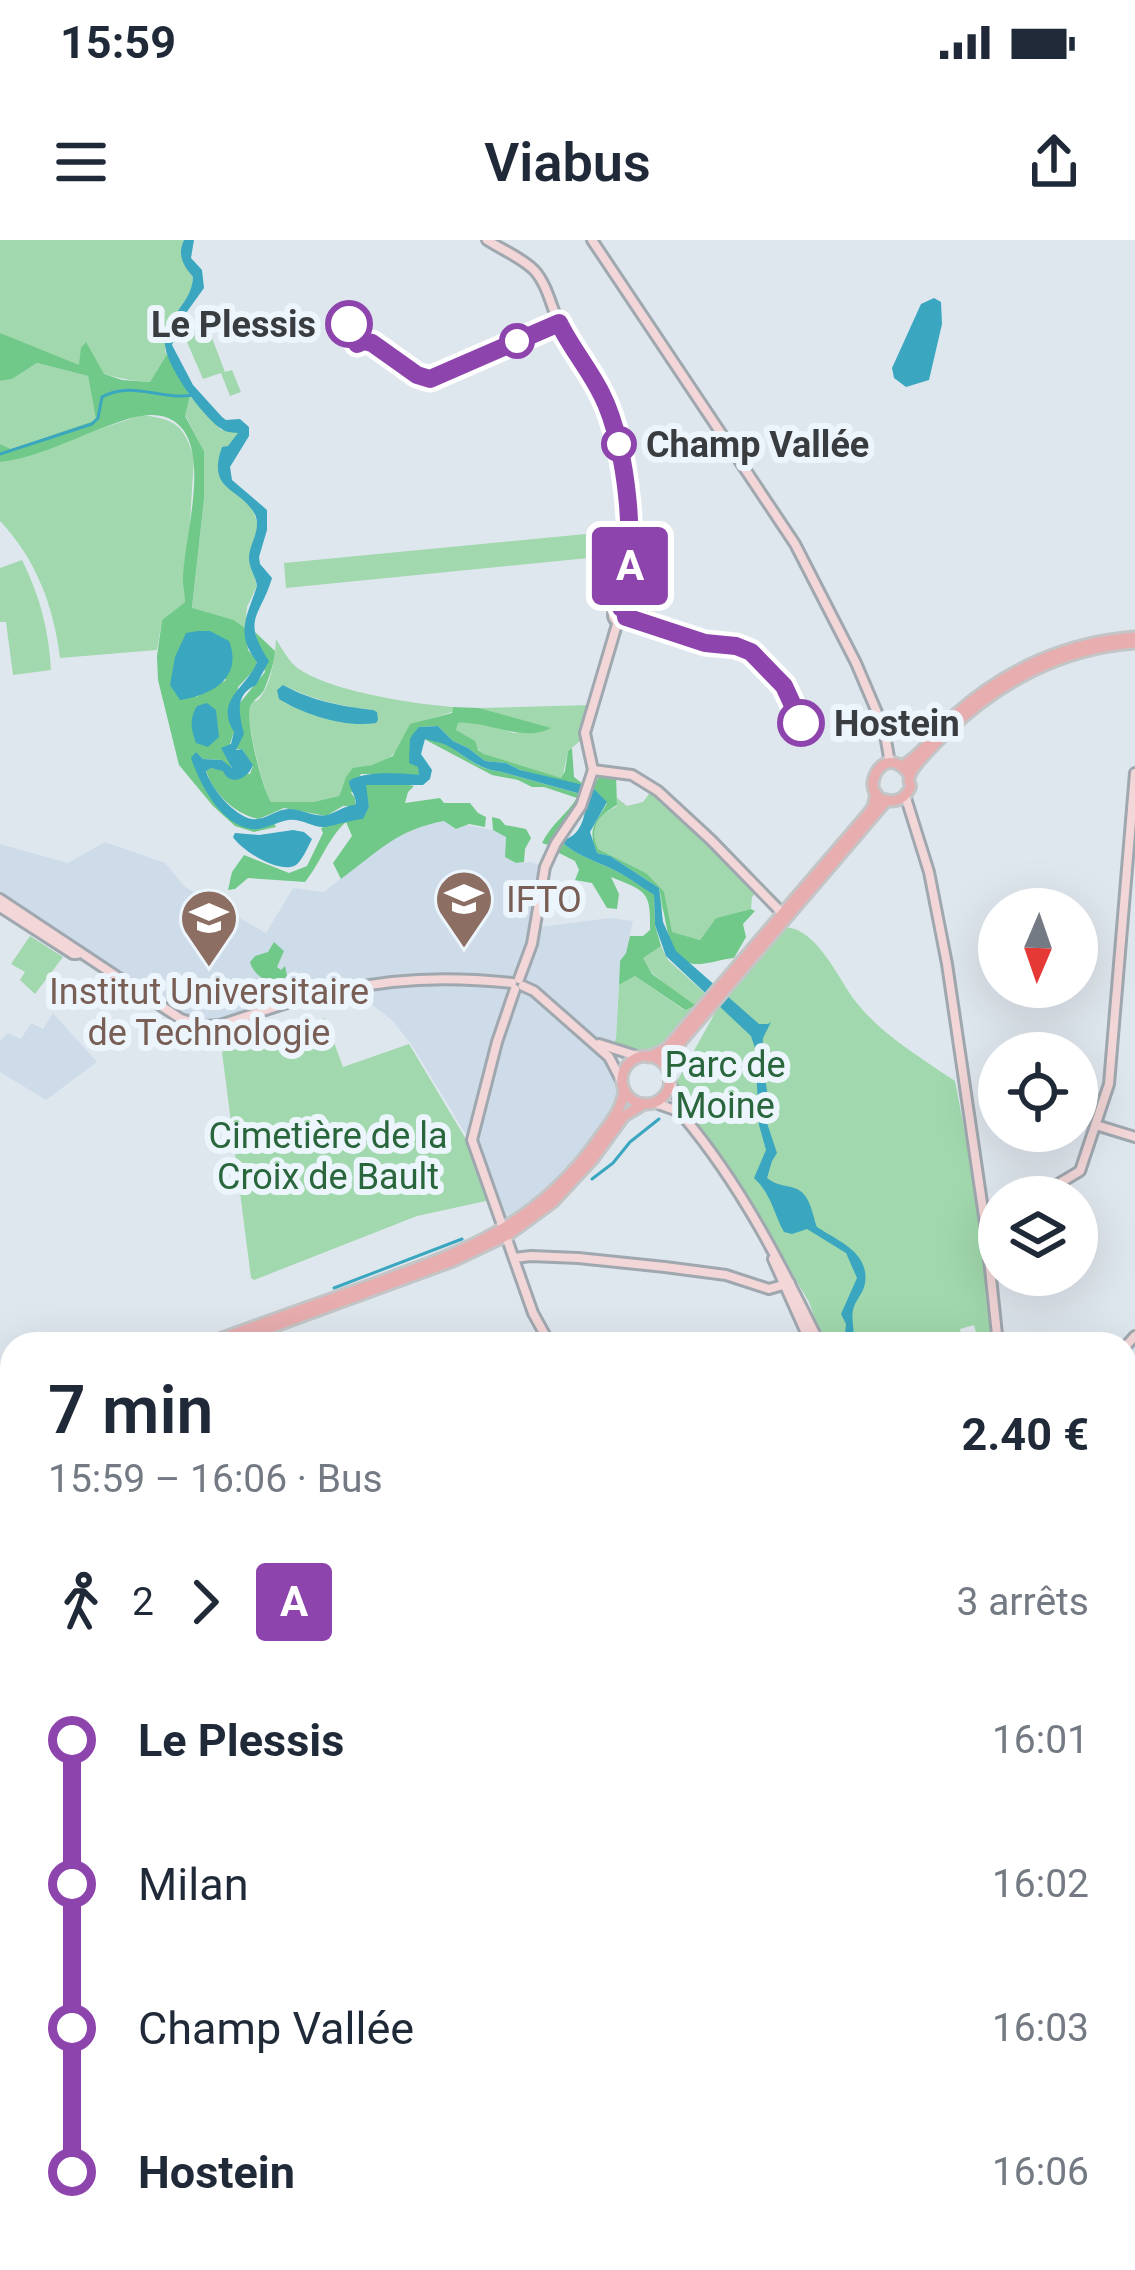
<!DOCTYPE html>
<html lang="fr">
<meta charset="utf-8">
<style>
:root{--surface:#fff;--page:#f2f2f3;--text:#1f2937;--muted:#747a83}
body{margin:0;font-family:Roboto,sans-serif;background:var(--page);color:var(--text);height:100vh;display:flex;flex-direction:column;font-size:45px;white-space:nowrap}
*{box-sizing:border-box;margin:0}
p{font-size:39px;color:var(--muted)}
.icon{flex:none;width:66px;height:66px;fill:none;stroke:currentColor;stroke-width:2;stroke-linecap:round;stroke-linejoin:round}
.map{position:relative;flex:1;overflow:hidden}
.panel{position:absolute;left:0px;top:1092px;width:1137px;height:939px;display:flex;flex-direction:column;background:var(--surface);border-radius:36px 36px 0 0;box-shadow:0 12px 48px #0002}
.panel>*{flex:none}
.badge{padding:0 24px;border-radius:9px;font-size:42px;line-height:78px}
.needle{width:78px;rotate:182deg}
.tools{position:absolute;left:978px;top:648px;display:grid;gap:24px}
.tools a{display:grid;place-items:center;width:120px;height:120px;border-radius:50%;background:var(--surface);box-shadow:0 12px 48px #0002;font-size:60px}
.map>.badge{position:absolute;translate:-50% -50%;box-shadow:0 0 0 6px #fff}
.legs{display:flex;align-items:center;gap:18px;height:132px;padding:0 48px;font-size:39px}
.legs p{margin-inline-start:auto}
.summary{display:flex;align-items:center;justify-content:space-between;height:204px;padding:0 48px}
h1{font-size:66px;font-weight:600;line-height:90px}
ul{padding:0 48px;list-style:none}
li{display:flex;align-items:center;gap:42px;height:144px;font-size:45px}
li i{display:grid;place-items:center;width:18px;height:100%;margin:0 15px;background:currentColor}
li i::after{content:'';width:30px;height:30px;margin:-15px;border:9px solid;border-radius:50%;background:var(--surface)}
li p{margin-inline-start:auto}
li:first-child i{background:linear-gradient(#0000 50%,currentColor 0)}
li:last-child i{background:linear-gradient(currentColor 50%,#0000 0)}
.status{display:flex;justify-content:space-between;align-items:center;height:84px;padding:0 60px;background:var(--surface);direction:ltr}
.status svg{height:33px;fill:currentColor}
header{display:flex;justify-content:space-between;align-items:center;height:156px;padding:0 48px;background:var(--surface);font-size:54px;font-weight:600}
.map>svg:first-child{display:block}
.built{fill:#cedce9}
.green{fill:#a1d8ad;fill-rule:evenodd}
.forest{fill:#70c988;fill-rule:evenodd}
.water{fill:#3aa6bf}
.lines{fill:none;stroke-linecap:round;stroke-linejoin:round}
.stream{stroke:#3aa6bf;stroke-width:3}
.secondary-casing{stroke:#a0a8af;stroke-width:14}
.primary-casing{stroke:#c4c5c6;stroke-width:15}
.secondary{stroke:#f3d6d7;stroke-width:8}
.primary{stroke:#e7adaf;stroke-width:9}
.rail-casing{stroke:#606568;stroke-width:8}
.rail{stroke:#ecf4fc;stroke-width:3;stroke-dasharray:9;stroke-linecap:butt}
.line-1-casing{stroke:#fff;stroke-width:27}
.line-1{stroke:#8e44ad;stroke-width:18}
.stop-1-dot{fill:#fff;stroke:#8e44ad;stroke-width:6}
.labels{text-anchor:middle;stroke-width:12;stroke-linejoin:round;paint-order:stroke}
.stop-label{font-size:36px;font-weight:bold;fill:#3a3d40;stroke:#ecf4fc;text-anchor:start}
.education-label{font-size:36px;fill:#785e54;stroke:#ecf4fc;text-anchor:start}
.park-label{font-size:36px;fill:#29663c;stroke:#ecf4fc}
</style>
<div class="status"><b>15:59</b><svg viewBox="0 0 49 12"><path d="M0 12V9h3v3zM5 12V6h3v6zM10 12V3h3v9zM15 12V0h3v12zM26 1h20v11H26zM47 4h2v5h-2z"/></svg></div>
<header><svg class="icon" aria-label="menu" viewBox="0 0 24 24"><path d="M4 6h16M4 12h16M4 18h16"/></svg>Viabus<svg class="icon" aria-label="share" viewBox="0 0 24 24"><path d="M12 15V3M7 8l5-5 5 5M5 13v7h14v-7"/></svg></header>
<div class="map">
<svg width="1135" height="2030" viewBox="0 0 1135 2030">
<rect width="100%" height="100%" fill="#dfe7ee"/>
<g class="built">
<polygon points="444,581 493,590 506,596 505,617 515,623 531,622 542,626 533,666 532,688 610,678 633,681 626,713 620,721 616,799 608,813 628,865 604,897 506,993 471,903 413,807 393,781 354,751 348,740 322,744 239,776 216,782 199,781 0,663 0,604 68,623 105,602 165,623 185,647 266,693 293,648 324,652 388,601 424,585"/>
<polygon points="53,773 97,822 46,860 0,832 0,801 8,793 21,799 31,783 43,789"/>
<polygon points="12,1972 12,2019 95,2019 84,2030 0,2030 0,1981"/>
<polygon points="450,2019 530,2019 542,2030 455,2030"/>
</g>
<g class="green">
<path d="M0 0H184C179 11 185 28 193 37 192 54 186 59 177 72 170 82 168 98 165 110L167 114 150 142C98 139 47 114 0 93Z"/>
<polygon points="207,85 225,132 232,130 241,152 230,156 221,133 203,139 184,95"/>
<polygon points="37,123 88,136 96,180 11,209 0,204 0,141 12,139"/>
<polygon points="190,156 221,190 240,191 218,223 253,270 258,285 249,317 257,346 247,367 245,388 234,380 192,369 204,259 204,211 185,175"/>
<path d="M142 175C175 179 184 185 194 218L185 362 162 380 157 410 60 418C54 367 36 319 0 281V222Z"/>
<polygon points="627,290 629,314 286,348 284,323"/>
<path d="M22 320C40 356 49 391 51 430L13 435 6 382H0V328Z"/>
<path d="M276 399C281 407 286 416 292 423 317 450 415 464 453 467L452 472 410 485C405 496 401 510 390 517 360 536 353 514 339 556L313 562H271C263 550 246 481 250 469 256 451 251 470 262 455 272 440 275 416 276 399ZM283 445C313 460 340 466 373 470L349 482 316 475 285 463Z"/>
<polygon points="591,465 580,501 568,511 562,539 484,514 456,491 457,483 477,482 514,493 549,488 479,468"/>
<path d="M652 550 758 650 752 657 751 669 716 678 700 700 671 692 651 640 646 633 598 609C589 587 598 576 617 566V558L627 566 643 562Z"/>
<path d="M785 687C818 689 838 739 856 762 882 795 921 818 955 841L986 1004 992 1104H979L974 1085 960 1089 962 1100 944 1104H824L809 1062 749 961 695 884 676 843 725 755Z"/>
<polygon points="30,696 63,717 35,754 20,740 25,732 11,724"/>
<path d="M661 706 668 720 706 754C677 789 662 823 612 806L616 799 619 745 635 736 684 770 694 767 652 733 642 717Z"/>
<polygon points="325,778 343,827 409,804 473,911 489,953 486,961 417,976 254,1040 251,1038 222,812"/>
</g>
<g class="forest">
<path d="M0 93 79 125 81 108 86 102 104 134 122 140 150 142 167 114 190 156 185 176 204 211V259L192 368 234 380 245 388 248 410 257 421 255 429 238 447 234 492 230 504 231 529 222 520 203 519 195 512 222 571 259 589 274 583 276 587 254 592 235 586 213 566 179 525 158 440 157 416 162 380 185 362C185 356 184 350 183 344 181 304 218 199 168 178 148 170 124 180 105 187 72 199 36 218 0 222V204L11 209 96 180 88 136 37 123 12 139 0 141ZM186 393 226 440 196 457Z"/>
<path d="M255 392 275 411C274 424 269 438 264 450 261 456 254 459 251 465 244 478 262 548 271 562H313L339 556 346 537 353 528 372 525 393 516 410 484 452 473 453 467 479 468 551 488C523 503 489 481 458 483L456 490 475 501 478 510 484 514 561 538 565 531 568 511 572 508 574 537 587 547 520 530 506 523 485 521 468 508 453 501 438 486 419 487V535L361 534 351 553 355 558V566H343L326 576 284 568 259 579C236 575 212 553 206 530L211 528 250 534 253 526 242 509H235L239 464 265 432Z"/>
<path d="M424 499C431 500 438 500 444 503 461 512 477 530 498 531L584 555 551 606 542 603C552 583 566 575 577 558L544 547H532L518 540 492 535Z"/>
<path d="M602 533 616 534 617 565C598 576 589 587 598 609L646 633 664 652 672 692 700 700 716 678 751 669 755 671 743 684 746 697 734 718C722 719 706 725 694 724 664 719 666 669 659 648L610 616 597 613C587 587 595 585 607 563L592 547Z"/>
<path d="M405 544 414 546 408 552 405 563 440 558 444 563H470L478 573 486 577 485 587 469 584 456 589 444 581C396 590 379 611 341 639L333 623 352 596 346 582C328 598 321 622 305 642L248 638 235 649 228 650 232 632 244 615 289 633 307 626 323 593 321 588 341 581 363 578 369 567 365 545Z"/>
<polygon points="492,577 500,579 505,585 526,589 531,598 525,609 524,622 516,623 505,617 506,597 493,590"/>
<path d="M561 601C575 615 595 621 612 629 627 636 641 646 654 655L655 685 661 706 643 718 652 734 696 766 685 770 635 736 619 745 620 721 626 713 630 696H643L650 690C651 651 646 651 611 637L619 654 617 669 607 668 592 643 575 640 579 630 575 621 555 611Z"/>
<path d="M274 702 284 711 277 727 281 730 285 726 287 736 278 744 286 750 282 752C271 743 253 736 250 722L255 716 268 712Z"/>
</g>
<g class="water">
<path d="M184 0H194L191 18 202 30 204 48 181 80 172 105 193 145 222 177 226 180 240 179 249 187V196L230 227 232 240 267 270V290L259 317 260 324 272 338C260 378 241 378 269 421L256 445C234 455 239 474 244 494L236 510 242 509 253 525C248 539 230 547 223 531L211 528 206 531C210 547 234 576 252 579 265 581 276 569 289 569 301 569 316 578 327 575 338 572 343 566 355 565 358 557 349 550 349 541 364 531 401 533 419 535L418 527 409 523 410 499 413 494 419 487 438 486 453 501 468 508 485 521 506 523 520 530 592 547 607 562 590 592 597 613 610 616 659 648 663 682 676 711 759 784H768L771 782 763 798 762 817 769 864 767 883 777 913 772 921 767 938C778 947 785 944 797 949 811 956 812 974 817 987 836 1000 870 1012 865 1043 864 1053 855 1060 853 1070 851 1080 855 1089 853 1099L856 1104H844L846 1084 841 1074 857 1038 846 1013 807 989 792 994 784 992C773 972 772 955 754 938L766 910 759 885 755 808 751 796 666 716 655 685 654 655C640 646 627 636 612 629 595 621 575 615 561 601 583 595 584 577 588 556L498 531C478 530 461 512 444 504 442 503 428 500 425 499L421 514 432 530 430 539 423 545H366L369 567 363 579C350 580 338 585 325 587 313 588 302 578 288 580 276 582 263 591 251 589 220 584 200 544 191 518L196 512 203 519 222 520 232 528 221 508 231 504 234 492C214 459 247 448 257 422 234 393 248 375 257 346 256 337 249 328 249 318 249 303 264 287 253 271 237 247 207 250 222 207L228 206 238 193C230 192 227 193 220 188 201 174 161 121 165 98 168 74 192 63 193 37 183 25 177 15 184 0Z"/>
<polygon points="934,58 941,62 942,84 929,140 906,147 894,138 892,128 921,64"/>
<path d="M198 391H210L229 401C243 437 213 455 180 460L170 445 175 417 186 393Z"/>
<path d="M283 445C312 461 340 466 373 470L377 472 378 480 376 483C346 488 305 475 279 459L277 450Z"/>
<path d="M207 463 216 470 219 497 208 507 196 503C191 489 189 479 197 466Z"/>
<path d="M293 590 304 592 312 599C309 605 302 621 296 625 280 635 241 610 233 597L235 593 259 595Z"/>
</g>
<g class="lines">
<g class="stream">
<path d="M0 214 92 184 98 178 102 157C134 140 160 161 193 155"/>
<polyline points="695,860 706,857 748,866"/>
<polyline points="592,939 613,923 630,902 659,879"/>
<polyline points="334,1048 462,999"/>
<polyline points="174,1104 180,1103"/>
</g>
<g class="secondary-casing">
<g id="secondary">
<path d="M487 0C502 10 521 17 534 30 548 45 552 70 561 89 573 113 592 134 604 160 627 208 638 317 621 368"/>
<polyline points="592,0 795,304 856,423 884,489 890,523"/>
<circle cx="620" cy="375" r="7"/>
<polyline points="618,381 585,493 593,530 632,535 658,551 711,600 782,673"/>
<polyline points="905,555 929,632 947,724 986,990 998,1104"/>
<polyline points="0,659 181,779 204,786 220,785 290,762 334,752"/>
<polyline points="0,667 73,714 77,714"/>
<polyline points="519,739 532,704 545,627 556,603 581,566 593,530"/>
<polygon points="340,746 344,751 339,755 334,750"/>
<polyline points="523,746 534,751 609,817 622,842"/>
<polyline points="515,749 497,802 472,900 533,1073 550,1104"/>
<path d="M344 750C400 737 455 737 512 743"/>
<polyline points="599,804 640,817"/>
<polyline points="669,841 687,875"/>
<path d="M655 863 675 870 683 876C741 945 781 1024 820 1104"/>
<polyline points="1096,885 1135,897"/>
<polyline points="1036,957 1080,931 1109,844 1135,533"/>
<polyline points="514,1018 531,1016 578,1018 665,1027 726,1035 769,1049 790,1043"/>
<polyline points="773,1019 811,1104"/>
<polyline points="1125,1107 1135,1096"/>
<polyline points="1125,1463 1135,1462"/>
<polyline points="1125,1469 1135,1468"/>
<polyline points="1125,1670 1135,1670"/>
<polyline points="1125,1730 1135,1729"/>
<polyline points="0,1980 12,1972"/>
<polyline points="441,2019 447,2030"/>
<polyline points="585,2019 596,2030"/>
<polyline points="1107,2019 1109,2030"/>
</g>
</g>
<g class="primary-casing">
<g id="primary">
<path d="M902 526C923 514 938 490 956 474 1006 429 1068 402 1135 397"/>
<path d="M910 536C883 495 853 560 891 561 898 561 903 558 907 553 915 541 906 548 910 535 914 524 938 501 946 493 998 442 1062 408 1135 403"/>
<circle cx="646" cy="840" r="24"/>
<polyline points="649,817 667,808 867,575 873,567 876,553"/>
<polyline points="668,832 672,814 678,805 887,560"/>
<path d="M206 1104C258 1085 310 1066 362 1048 461 1012 535 989 599 898 610 883 622 869 624 850"/>
<polyline points="226,1104 453,1021 508,995 553,962 592,920 624,876 644,864"/>
<polyline points="0,1166 12,1171"/>
<polyline points="0,1199 12,1194"/>
</g>
</g>
<use href="#secondary" class="secondary"/>
<use href="#primary" class="primary"/>
<g class="rail-casing">
<polyline id="rail" points="505,2019 517,2030"/>
</g>
<use href="#rail" class="rail"/>
</g>
<g class="lines">
<g class="line-1-casing">
<path id="line-1" d="M349 84 357 104 364 101 372 103 417 135 430 139 559 83C571 108 590 130 602 155 627 204 639 317 621 368L625 370 626 377 705 403 736 406 751 412 784 446 801 483"/>
</g>
<use href="#line-1" class="line-1"/>
</g>
<defs>
<g id="university-pin" transform="scale(3)"><path d="M0 17L-7.5 6A9.5 9.5 0 1 1 7.5 6Z" fill="#8d6e63" stroke="#ecf4fc"/><path d="M0-5L7-2L0 1L-7-2ZM-4 1L0 2.5L4 1V4Q0 6-4 4Z" fill="#fff"/></g>
</defs>
<g fill-rule="evenodd">
<use href="#university-pin" x="464" y="659"/>
<use href="#university-pin" x="209" y="678"/>
</g>
<g class="stop-1-dot">
<circle cx="349" cy="84" r="21"/>
<circle cx="517" cy="101" r="15"/>
<circle cx="619" cy="204" r="15"/>
<circle cx="801" cy="483" r="21"/>
</g>
<g class="labels">
<g class="stop-label">
<text x="316" y="97" text-anchor="end">Le Plessis</text>
<text x="646" y="217">Champ Vallée</text>
<text x="834" y="496">Hostein</text>
</g>
<g class="education-label">
<text x="506" y="672">IFTO</text>
<text x="209" y="764" text-anchor="middle">Institut Universitaire<tspan x="209" dy="41">de Technologie</tspan></text>
</g>
<g class="park-label">
<text x="725" y="837">Parc de<tspan x="725" dy="41">Moine</tspan></text>
<text x="328" y="908">Cimetière de la<tspan x="328" dy="41">Croix de Bault</tspan></text>
</g>
</g>
</svg>
<div class="tools">
<a><svg class="needle" viewBox="-14 -14 28 28"><path d="M0-13l5 13h-10z" fill="#e53935"/><path d="M0 13l5-13h-10z" fill="#747a83"/></svg></a>
<a><svg class="icon" aria-label="locate" viewBox="0 0 24 24"><circle cx="12" cy="12" r="6"/><path d="M12 2v4M12 18v4M2 12h4M18 12h4"/></svg></a>
<a><svg class="icon" aria-label="layers" viewBox="0 0 24 24"><path d="M12 4l9 5-9 5-9-5zM3 14l9 5 9-5"/></svg></a>
</div>
<b class="badge" style="left:630px;top:326px;background:#8e44ad;color:#fff">A</b>
<section class="panel">
<div class="summary"><div><h1>7 min</h1><p>15:59 – 16:06 · Bus</p></div><b>2.40 €</b></div>
<div class="legs"><svg class="icon" aria-label="walk" viewBox="0 0 24 24"><circle cx="13" cy="4" r="2"/><path d="M13 8l-2 6 4 7M11 14l-3 7M7 12l3-4h3l4 4"/></svg>2<svg class="icon" aria-label="forward" viewBox="0 0 24 24"><path d="M9 5l7 7-7 7"/></svg><b class="badge" style="background:#8e44ad;color:#fff">A</b><p>3 arrêts</p></div>
<ul>
<li><i style="color:#8e44ad"></i><b>Le Plessis</b><p>16:01</p></li>
<li><i style="color:#8e44ad"></i><span>Milan</span><p>16:02</p></li>
<li><i style="color:#8e44ad"></i><span>Champ Vallée</span><p>16:03</p></li>
<li><i style="color:#8e44ad"></i><b>Hostein</b><p>16:06</p></li>
</ul>
</section>
</div>
